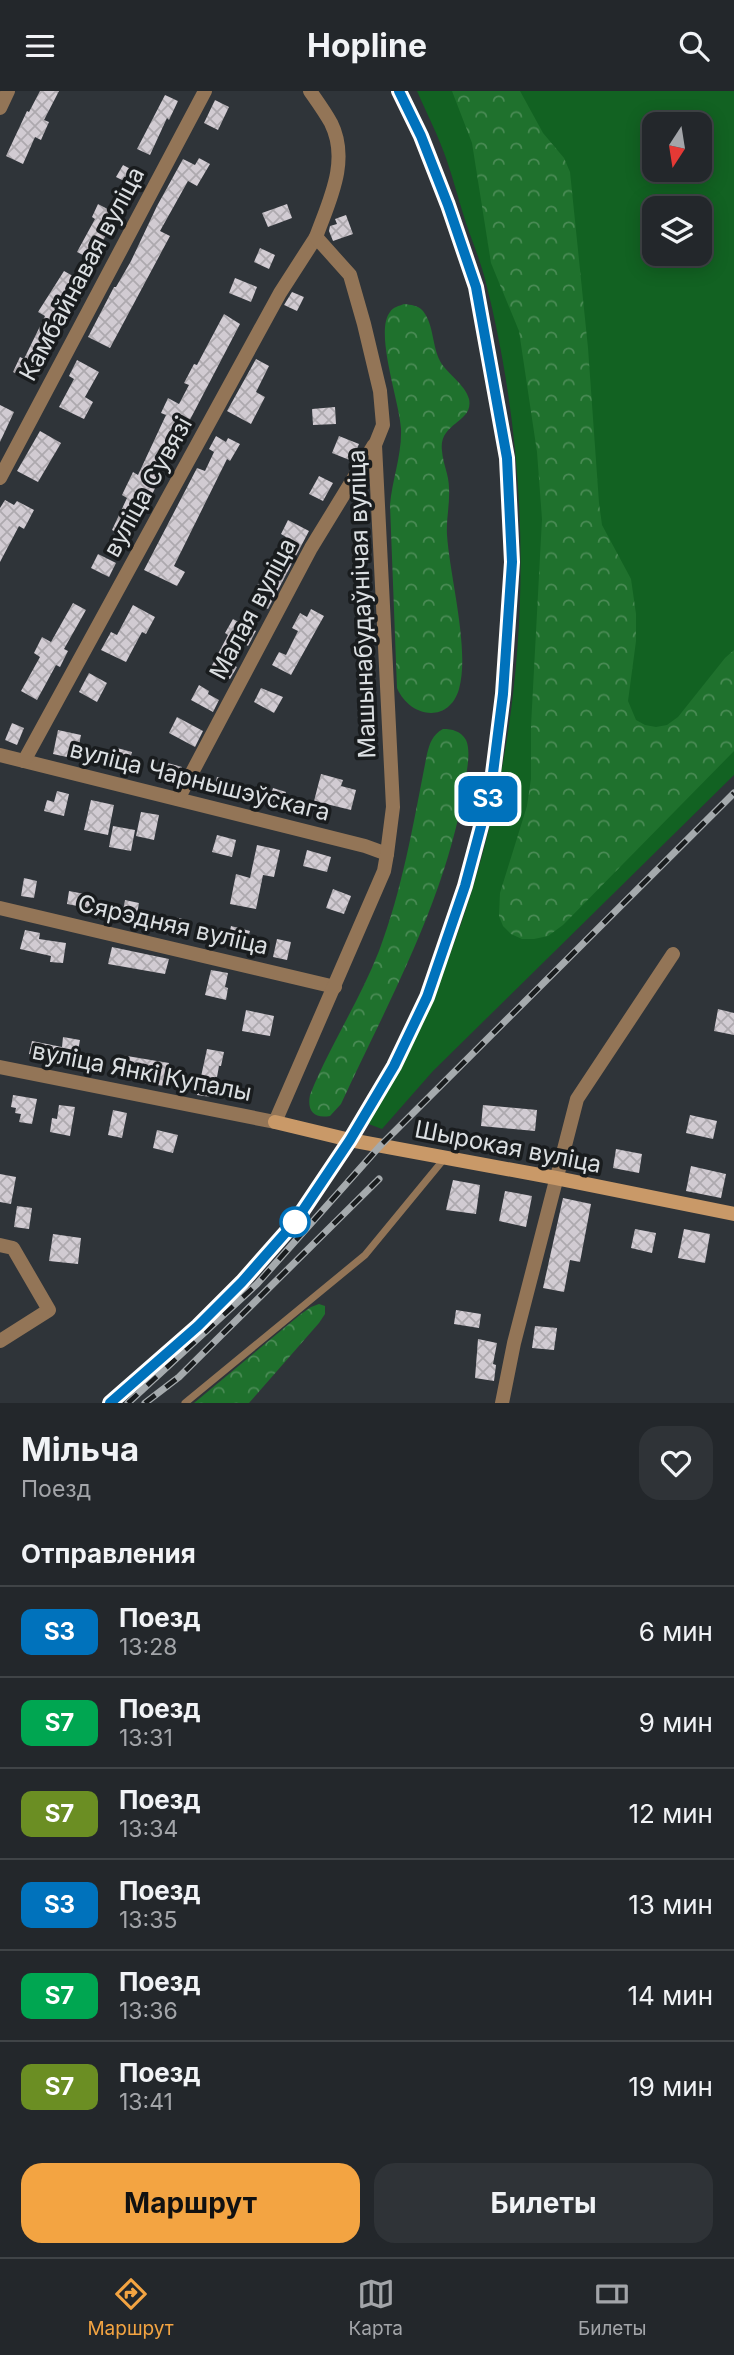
<!DOCTYPE html>
<html lang="ru">
<meta charset="utf-8">
<style>
:root{--surface:#23272b;--page:#2f3337;--text:#f1f3f6;--muted:#a3a5a9;--line:#404447;--accent:#f3a442}
body{margin:0;font-family:Inter,sans-serif;background:var(--page);color:var(--text);height:100vh;display:flex;flex-direction:column;font-size:26px;white-space:nowrap}
*{box-sizing:border-box;margin:0}
p{font-size:23px;color:var(--muted)}
.icon{flex:none;width:38px;height:38px;fill:none;stroke:currentColor;stroke-width:2;stroke-linecap:round;stroke-linejoin:round}
.map{position:relative;height:1312px;overflow:hidden}
.details{display:flex;flex-direction:column;background:var(--surface);flex:1}
.details>*{flex:none}
.badge{padding:0 14px;border-radius:10px;font-size:24px;line-height:46px}
.needle{width:46px;rotate:192deg}
.fabs{position:absolute;left:642px;top:21px;display:grid;gap:14px}
.fabs a{display:grid;place-items:center;width:70px;height:70px;border-radius:14px;background:var(--surface);box-shadow:0 4px 18px #0003,0 0 0 2px var(--line);font-size:35px}
.map>.badge{position:absolute;translate:-50% -50%;box-shadow:0 0 0 4px #fff}
h2{padding:0 21px;font-size:26px;line-height:63px}
.round{display:grid;place-items:center;flex:none;width:74px;height:74px;border-radius:21px;background:var(--page)}
.headline{display:flex;align-items:center;justify-content:space-between;height:119px;padding:0 21px}
h1{font-size:33px;font-weight:700;line-height:52px}
.action{display:flex;gap:14px;margin-top:auto;padding:14px 21px}
.action a{flex:1;height:80px;border-radius:21px;background:var(--accent);color:#111;font-size:28px;font-weight:700;line-height:80px;text-align:center}
.action a+a{background:var(--page);color:var(--text)}
ul{padding:0;list-style:none}
li{display:flex;align-items:center;gap:21px;height:91px;padding:0 21px;border-top:2px solid var(--line)}
li div{flex:1}
li b{display:block;font-size:26px}
li em{font-style:normal}
li .badge{min-width:77px;font-weight:700;text-align:center}
header{display:flex;justify-content:space-between;align-items:center;height:91px;padding:0 21px;background:var(--surface);font-size:32px;font-weight:700}
.dock{display:flex;justify-content:space-around;align-items:center;height:98px;border-top:2px solid var(--line);background:var(--surface);font-size:19px;color:var(--muted)}
.dock a{display:grid;justify-items:center;gap:4px}
.dock .active{color:var(--accent)}
.map>svg:first-child{display:block}
.green{fill:#126222;fill-rule:evenodd}
.forest{fill:url(#forest-crowns)}
.building{fill:url(#building-cross-hatch)}
.lines{fill:none;stroke-linecap:round;stroke-linejoin:round}
.lane{stroke:#937557;stroke-width:7}
.street{stroke:#937557;stroke-width:14}
.secondary{stroke:#c99968;stroke-width:14}
.rail-casing{stroke:#a5aaad;stroke-width:7}
.rail{stroke:#191c1e;stroke-width:4.5;stroke-dasharray:13;stroke-linecap:butt}
.line-casing{stroke:#fff;stroke-width:16}
.line{stroke:#0072bc;stroke-width:10}
.stop-dot{fill:#fff;stroke:#0072bc;stroke-width:3.5}
.labels{text-anchor:middle;stroke-width:7;stroke-linejoin:round;paint-order:stroke}
.street-label{font-size:24px;fill:#dbdfe2;stroke:#191c1e}
</style>
<header><svg class="icon" aria-label="menu" viewBox="0 0 24 24"><path d="M4 6h16M4 12h16M4 18h16"/></svg>Hopline<svg class="icon" aria-label="search" viewBox="0 0 24 24"><circle cx="10" cy="10" r="6"/><path d="M15 15l6 6"/></svg></header>
<div class="map">
<svg width="734" height="1312" viewBox="0 0 734 1312">
<defs>
<pattern id="forest-crowns" width="20" height="18" patternUnits="userSpaceOnUse" patternTransform="scale(1.75)"><rect width="20" height="18" fill="#1f712d"/><path d="M2 6a3 3 0 1 1 6 0M12 15a3 3 0 1 1 6 0" fill="none" stroke="#4a8b55"/></pattern>
<pattern id="building-cross-hatch" width="8" height="8" patternUnits="userSpaceOnUse" patternTransform="scale(1.75)"><rect width="8" height="8" fill="#d1cbd2"/><path d="M0 0l8 8M0 8l8-8" fill="none" stroke="#ada9ae"/></pattern>
</defs>
<rect width="100%" height="100%" fill="#2f3439"/>
<path class="green" d="M417 0H734V684L433 980 382 1038 366 1032C521 785 557 469 485 188 480 169 472 150 466 132 459 111 454 90 447 70 439 46 427 23 417 0ZM654 33H700V79H654ZM654 117H700V163H654Z"/>
<g class="forest">
<polygon points="452,0 520,0 543,42 564,67 570,81 588,257 599,412 602,434 631,488 636,523 636,550 628,610 636,629 645,634 656,636 667,634 678,626 725,567 734,559 734,660 563,834 548,845 534,848 522,848 511,843 503,835 499,825 500,802 527,715 531,688 531,635 542,428 537,361 519,240 491,172 472,52"/>
<path d="M404 213C411 214 418 214 423 220 434 234 432 255 440 270 447 283 465 293 469 308 474 332 438 331 442 360 443 373 449 384 449 397 450 413 446 428 447 444 450 487 470 559 459 598 449 633 410 627 397 597L390 414C392 389 402 364 401 338 400 312 374 241 390 221 393 216 399 215 404 213Z"/>
<path d="M443 638C452 638 461 640 466 649 471 660 467 679 465 691 448 805 389 909 341 1013L330 1025C313 1028 307 1019 310 1004 330 954 360 909 379 860 403 797 414 729 427 663 430 652 432 644 443 638Z"/>
<polygon points="319,1213 325,1215 325,1223 319,1232 249,1312 194,1312 301,1223 311,1216"/>
</g>
<g class="building">
<polygon points="40,0 59,0 44,29 49,31 41,49 35,46 23,73 6,65 27,20 29,21"/>
<polygon points="165,4 178,10 169,29 167,27 150,64 137,58"/>
<polygon points="215,9 229,16 218,39 204,32"/>
<polygon points="199,67 210,73 197,95 188,90 160,140 170,145 110,257 88,246 114,196 116,196 131,170 157,115 183,68 195,74"/>
<polygon points="123,74 140,83 134,95 116,86"/>
<polygon points="98,113 117,123 93,169 77,161 95,128 92,126"/>
<polygon points="287,113 292,127 268,136 262,122"/>
<polygon points="346,124 353,143 333,150 329,140 330,135 337,133 335,128"/>
<polygon points="260,157 275,164 269,178 254,171"/>
<polygon points="64,180 82,190 30,290 13,281 20,266 24,268 45,225 38,221"/>
<polygon points="235,187 257,196 251,211 229,202"/>
<polygon points="292,201 304,206 297,220 284,214"/>
<polygon points="224,223 240,233 182,344 173,340 162,362 170,366 146,416 144,415 129,447 112,439 127,407 122,404 133,381 138,384 166,324 161,322 168,307 179,313 189,294 184,292 194,273 197,274"/>
<polygon points="256,268 269,275 256,301 265,306 251,333 227,320"/>
<polygon points="77,269 99,281 85,306 93,311 84,328 59,316 74,288 69,285"/>
<polygon points="0,314 14,321 0,351"/>
<polygon points="335,316 336,333 313,334 312,318"/>
<polygon points="40,340 61,352 38,391 17,380"/>
<polygon points="216,345 226,351 228,347 240,353 230,370 227,368 174,475 185,481 177,495 144,479 197,377 205,380 214,361 209,358"/>
<polygon points="339,345 359,353 352,370 332,362"/>
<polygon points="319,385 333,392 323,410 309,403"/>
<polygon points="5,409 14,414 17,410 34,419 24,438 19,435 0,471 0,417"/>
<polygon points="288,429 309,440 268,518 250,510 258,493 260,494 286,446 281,443"/>
<polygon points="98,463 116,472 109,486 91,477"/>
<polygon points="73,512 86,519 64,558 68,560 60,576 56,574 37,609 21,600 40,566 34,562 42,546 51,551"/>
<polygon points="133,514 155,526 146,543 142,541 126,571 101,559 111,541 117,544"/>
<polygon points="311,518 324,525 291,584 272,574 279,561 286,564 298,540 292,537 300,522 307,526"/>
<polygon points="233,528 256,540 248,555 239,550 228,571 237,576 230,588 210,578 228,544 225,542"/>
<polygon points="89,582 107,592 97,611 79,601"/>
<polygon points="199,594 209,600 208,603 219,609 213,621 191,609"/>
<polygon points="261,597 283,606 274,622 254,611"/>
<polygon points="177,626 203,640 195,656 169,642"/>
<polygon points="12,632 24,637 17,654 5,649"/>
<polygon points="58,639 81,644 76,668 53,663"/>
<polygon points="117,657 132,661 127,680 112,676"/>
<polygon points="164,671 182,676 176,692 160,687"/>
<polygon points="321,683 343,689 341,695 356,699 351,719 314,710"/>
<polygon points="217,686 235,691 231,708 213,703"/>
<polygon points="273,697 286,701 281,717 268,714"/>
<polygon points="57,700 69,703 64,725 44,720 47,709 54,711"/>
<polygon points="91,709 114,714 108,744 84,739"/>
<polygon points="141,721 159,724 154,749 136,745"/>
<polygon points="113,735 135,739 131,760 109,756"/>
<polygon points="217,744 236,749 232,766 212,761"/>
<polygon points="257,754 280,759 274,786 263,784 256,818 230,813 236,783 250,787"/>
<polygon points="307,759 331,766 327,781 303,775"/>
<polygon points="24,787 37,790 34,807 21,805"/>
<polygon points="333,798 351,805 344,823 326,817"/>
<polygon points="69,800 95,805 93,818 67,813"/>
<polygon points="125,809 139,812 135,833 121,830"/>
<polygon points="175,826 190,830 186,845 172,841"/>
<polygon points="231,835 250,840 245,858 227,853"/>
<polygon points="25,839 40,842 39,848 66,852 63,872 50,871 51,865 20,858"/>
<polygon points="277,848 291,851 287,869 273,866"/>
<polygon points="112,856 169,868 165,883 108,873"/>
<polygon points="211,879 228,882 225,896 228,897 226,909 205,904"/>
<polygon points="718,918 734,922 734,944 714,940"/>
<polygon points="246,919 274,925 270,945 242,940"/>
<polygon points="63,946 80,949 75,976 58,973 59,969 29,963 32,950 62,956"/>
<polygon points="207,958 224,961 221,975 219,975 217,986 215,986 211,1006 197,1004"/>
<polygon points="121,964 169,972 164,995 151,993 151,990 117,984"/>
<polygon points="13,1004 37,1008 32,1033 19,1031 21,1023 15,1022 16,1017 11,1016"/>
<polygon points="59,1014 75,1016 70,1045 50,1041 52,1027 57,1028"/>
<polygon points="483,1014 537,1019 535,1040 481,1035"/>
<polygon points="113,1019 127,1022 122,1047 108,1044"/>
<polygon points="690,1024 717,1030 713,1048 686,1042"/>
<polygon points="157,1039 178,1044 173,1062 153,1057"/>
<polygon points="616,1058 642,1063 639,1082 613,1077"/>
<polygon points="691,1075 726,1083 721,1107 686,1100"/>
<polygon points="0,1083 16,1086 11,1113 0,1111"/>
<polygon points="453,1089 480,1094 476,1123 446,1119"/>
<polygon points="505,1100 532,1105 526,1136 499,1130"/>
<polygon points="563,1107 591,1113 580,1171 570,1169 564,1201 543,1197"/>
<polygon points="17,1115 32,1117 29,1138 14,1136"/>
<polygon points="635,1138 656,1142 652,1162 631,1157"/>
<polygon points="684,1138 710,1143 705,1172 678,1167"/>
<polygon points="53,1143 81,1147 78,1173 49,1170"/>
<polygon points="456,1219 481,1223 479,1237 454,1233"/>
<polygon points="535,1235 557,1237 554,1259 532,1257"/>
<polygon points="478,1248 497,1252 493,1273 496,1274 494,1290 475,1287"/>
</g>
<g class="lines">
<polyline class="lane" points="185,1312 365,1164 444,1068"/>
<g class="street">
<polyline points="0,17 8,0"/>
<polyline points="0,387 205,0"/>
<polyline points="0,664 365,755 387,763"/>
<polyline points="24,670 280,202 316,146"/>
<polyline points="178,708 311,457 374,354"/>
<polyline points="0,817 335,896"/>
<path d="M0 976 275 1031 384 780 387 763 393 716 375 354 383 334 380 300 364 233 350 184 316 146C329 110 350 70 331 32 325 21 317 10 310 0"/>
<polyline points="0,1154 13,1157 49,1219 0,1250"/>
<polyline points="502,1312 514,1252 577,1008 673,863"/>
</g>
<polyline class="secondary" points="275,1031 350,1049 556,1087 734,1123"/>
<g class="rail-casing">
<g id="rail">
<polyline points="110,1312 198,1235 242,1191 295,1131 350,1049 394,975 427,906 465,795 491,698 503,603 512,471 507,367 476,196 448,114 421,45 399,0"/>
<polyline points="128,1312 257,1193 380,1055 734,702"/>
<polyline points="145,1312 179,1286 379,1088"/>
</g>
</g>
<use href="#rail" class="rail"/>
</g>
<g class="lines">
<g class="line-casing">
<polyline id="line" points="110,1312 198,1235 242,1191 295,1131 350,1049 394,975 427,906 465,795 491,698 503,603 512,471 507,367 476,196 448,114 421,45 399,0"/>
</g>
<use href="#line" class="line"/>
</g>
<circle class="stop-dot" cx="295" cy="1131" r="14"/>
<g class="labels">
<g class="street-label">
<text transform="translate(82 183) rotate(-62)" y="8">Камбайнавая вуліца</text>
<text transform="translate(148 396) rotate(-61)" y="8">вуліца Сувязі</text>
<text transform="translate(362 513) rotate(-92)" y="8">Машынабудаўнічая вуліца</text>
<text transform="translate(253 518) rotate(-62)" y="8">Малая вуліца</text>
<text transform="translate(200 690) rotate(14)" y="8">вуліца Чарнышэўскага</text>
<text transform="translate(173 834) rotate(13)" y="8">Сярэдняя вуліца</text>
<text transform="translate(142 981) rotate(11)" y="8">вуліца Янкі Купалы</text>
<text transform="translate(508 1056) rotate(11)" y="8">Шырокая вуліца</text>
</g>
</g>
</svg>
<div class="fabs">
<a><svg class="needle" viewBox="-14 -14 28 28"><path d="M0-13l5 13h-10z" fill="#e53935"/><path d="M0 13l5-13h-10z" fill="#a3a5a9"/></svg></a>
<a><svg class="icon" aria-label="layers" viewBox="0 0 24 24"><path d="M12 4l9 5-9 5-9-5zM3 14l9 5 9-5"/></svg></a>
</div>
<b class="badge" style="left:488px;top:708px;background:#0072bc;color:#fff">S3</b>
</div>
<section class="details">
<div class="headline"><div><h1>Мільча</h1><p>Поезд</p></div><a class="round"><svg class="icon" aria-label="heart" viewBox="0 0 24 24"><path d="M12 20l-8-8c-3-5 5-10 8-4 3-6 11-1 8 4z"/></svg></a></div>
<h2>Отправления</h2>
<ul>
<li><span class="badge" style="background:#0072bc;color:#fff">S3</span><div><b>Поезд</b><p>13:28</p></div><em>6 мин</em></li>
<li><span class="badge" style="background:#00a651;color:#fff">S7</span><div><b>Поезд</b><p>13:31</p></div><em>9 мин</em></li>
<li><span class="badge" style="background:#6b8e23;color:#fff">S7</span><div><b>Поезд</b><p>13:34</p></div><em>12 мин</em></li>
<li><span class="badge" style="background:#0072bc;color:#fff">S3</span><div><b>Поезд</b><p>13:35</p></div><em>13 мин</em></li>
<li><span class="badge" style="background:#00a651;color:#fff">S7</span><div><b>Поезд</b><p>13:36</p></div><em>14 мин</em></li>
<li><span class="badge" style="background:#6b8e23;color:#fff">S7</span><div><b>Поезд</b><p>13:41</p></div><em>19 мин</em></li>
</ul>
<div class="action"><a>Маршрут</a><a>Билеты</a></div>
</section>
<nav class="dock">
<a class="active"><svg class="icon" aria-label="directions" viewBox="0 0 24 24"><path d="M12 3l9 9-9 9-9-9zM9 14v-3h6M13 9l2 2-2 2"/></svg>Маршрут</a>
<a><svg class="icon" aria-label="map" viewBox="0 0 24 24"><path d="M3 6l6-2 6 2 6-2v14l-6 2-6-2-6 2zM9 4v14M15 6v14"/></svg>Карта</a>
<a><svg class="icon" aria-label="tickets" viewBox="0 0 24 24"><path d="M3 7h18v10H3zM15 7v10"/></svg>Билеты</a>
</nav>
